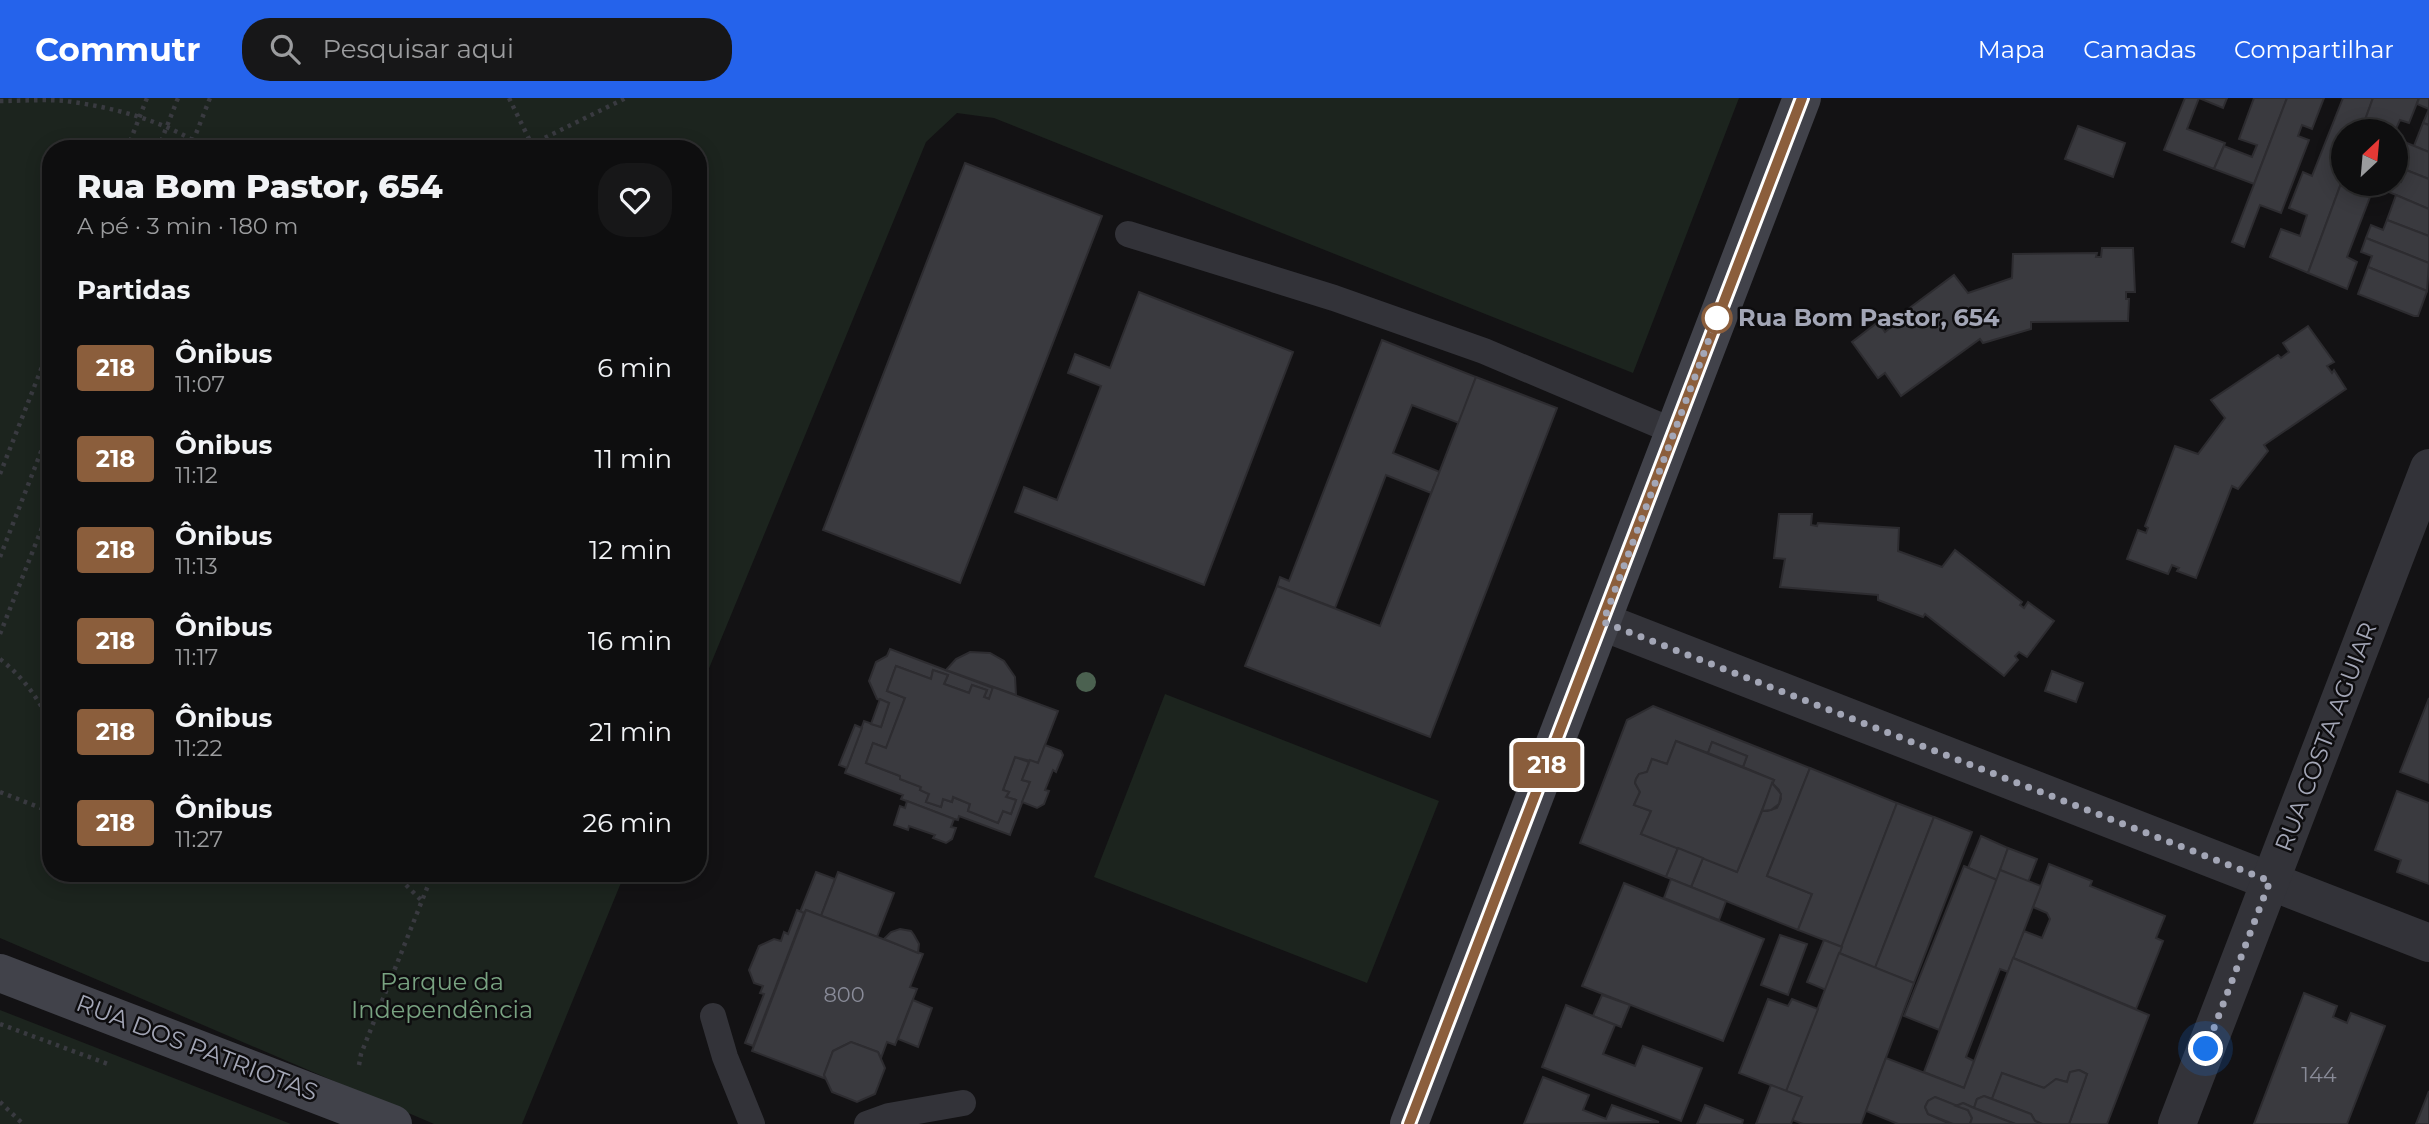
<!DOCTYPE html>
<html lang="pt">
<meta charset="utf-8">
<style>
:root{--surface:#0e0e0f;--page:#171718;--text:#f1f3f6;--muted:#9b9c9e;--line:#2e2e2f;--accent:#2563eb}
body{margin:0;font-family:Montserrat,sans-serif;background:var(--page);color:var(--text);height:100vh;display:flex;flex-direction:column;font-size:26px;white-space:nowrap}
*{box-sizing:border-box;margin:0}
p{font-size:23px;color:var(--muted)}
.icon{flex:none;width:38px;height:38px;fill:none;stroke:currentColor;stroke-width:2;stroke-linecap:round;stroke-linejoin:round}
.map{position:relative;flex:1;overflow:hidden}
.panel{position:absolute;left:42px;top:42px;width:665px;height:742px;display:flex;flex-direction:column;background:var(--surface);border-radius:28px;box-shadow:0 4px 18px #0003,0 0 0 2px var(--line)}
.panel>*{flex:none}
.badge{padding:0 14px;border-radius:5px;font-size:24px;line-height:46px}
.needle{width:46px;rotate:26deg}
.buttons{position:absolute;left:2331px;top:21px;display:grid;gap:14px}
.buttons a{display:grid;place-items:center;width:77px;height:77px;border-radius:50%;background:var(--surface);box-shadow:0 4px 18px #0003,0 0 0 2px var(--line);font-size:35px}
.you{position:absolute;width:35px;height:35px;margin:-18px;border:5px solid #fff;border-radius:50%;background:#1a73e8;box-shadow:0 0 0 10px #1a73e833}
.map>.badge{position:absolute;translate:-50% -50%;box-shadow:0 0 0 4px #fff}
h2{padding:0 35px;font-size:26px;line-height:63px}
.round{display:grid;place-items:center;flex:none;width:74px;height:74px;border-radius:28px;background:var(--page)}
.summary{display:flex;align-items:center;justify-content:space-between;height:119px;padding:0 35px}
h1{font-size:33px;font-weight:800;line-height:52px}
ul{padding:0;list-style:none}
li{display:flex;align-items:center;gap:21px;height:91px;padding:0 35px}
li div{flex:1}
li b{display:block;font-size:26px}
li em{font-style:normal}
li .badge{min-width:77px;font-weight:700;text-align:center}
header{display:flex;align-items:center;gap:42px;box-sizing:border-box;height:98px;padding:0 35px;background:var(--accent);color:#fff}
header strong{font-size:33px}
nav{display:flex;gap:38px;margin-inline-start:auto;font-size:24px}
.search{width:490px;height:63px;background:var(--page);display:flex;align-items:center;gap:18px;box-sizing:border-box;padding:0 24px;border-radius:28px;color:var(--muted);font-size:26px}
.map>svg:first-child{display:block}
.green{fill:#1c241e}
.building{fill:#3a3a3f;stroke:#2d2c30;stroke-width:2}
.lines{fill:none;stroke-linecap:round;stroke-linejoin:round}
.path{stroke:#393a40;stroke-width:4.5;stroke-dasharray:3.5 5;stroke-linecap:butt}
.lane{stroke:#333339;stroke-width:26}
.street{stroke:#333339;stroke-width:38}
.secondary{stroke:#41424a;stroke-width:38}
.tree{fill:#4b6150}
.line-casing{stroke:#fff;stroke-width:16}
.line{stroke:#8b5e3c;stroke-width:10}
.walk{stroke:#a3a6b6;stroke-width:7;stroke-dasharray:0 12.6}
.stop-dot{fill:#fff;stroke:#8b5e3c;stroke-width:3.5}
.labels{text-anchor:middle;stroke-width:5;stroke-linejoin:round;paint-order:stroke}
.number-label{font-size:21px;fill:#898b98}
.stop-label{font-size:24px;font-weight:bold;fill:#a3a6b6;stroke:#0e0d0f;text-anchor:start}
.street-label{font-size:24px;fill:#a3a6b6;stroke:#0e0d0f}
.park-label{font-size:24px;fill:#78a281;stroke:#0e0d0f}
</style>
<header>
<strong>Commutr</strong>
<div class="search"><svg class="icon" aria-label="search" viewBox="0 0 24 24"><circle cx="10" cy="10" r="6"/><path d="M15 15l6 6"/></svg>Pesquisar aqui</div>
<nav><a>Mapa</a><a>Camadas</a><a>Compartilhar</a></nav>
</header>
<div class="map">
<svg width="2429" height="1026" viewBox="0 0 2429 1026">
<rect width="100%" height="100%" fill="#131214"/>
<g class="green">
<polygon points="0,0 1739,0 1633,275 994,20 957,15 926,44 698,597 698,51 51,51 51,775 625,775 522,1026 434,1026 0,840"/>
<polygon points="1165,596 1439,703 1367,885 1094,779"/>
<polygon points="0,912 291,1026 0,1026"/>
</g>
<g class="building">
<polygon points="2185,0 2227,0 2223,10 2199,0 2187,31 2225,45 2214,71 2164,52"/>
<polygon points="2254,0 2287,0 2254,86 2214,71 2224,48 2252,59 2257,47 2239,41"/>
<polygon points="2287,0 2324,0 2312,31 2302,27 2298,38 2309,42 2281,115 2260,107 2244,149 2232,144"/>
<polygon points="2343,0 2373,0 2361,33 2343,33 2343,80 2308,175 2270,159 2281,131 2300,138 2307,117 2289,110 2303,74 2312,78"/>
<polygon points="2373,0 2419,0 2409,25 2400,22 2395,33 2361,33"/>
<polygon points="2419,0 2429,0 2429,27 2423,25 2429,11 2417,6"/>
<polygon points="2423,25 2429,27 2429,54 2414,48"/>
<polygon points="2078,28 2125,45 2113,79 2065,61"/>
<polygon points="2402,43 2429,54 2429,81 2396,68 2396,60"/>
<polygon points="965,65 1102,118 960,485 823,432"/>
<polygon points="2406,72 2429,81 2429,111 2384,92 2386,86 2396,86 2396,82 2401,84"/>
<polygon points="2343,80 2343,86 2375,86 2347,159 2357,164 2347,191 2308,175"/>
<polygon points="2396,97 2429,111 2429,138 2387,122"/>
<polygon points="2387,122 2429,138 2429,165 2366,140 2371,127 2383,132"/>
<polygon points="2366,140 2429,165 2427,193 2368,169 2372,158 2361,154"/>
<polygon points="2102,150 2133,150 2135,194 2126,194 2126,201 2129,201 2128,223 2031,224 2031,231 1983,245 1980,241 1901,298 1885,275 1878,280 1852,244 1878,224 1885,234 1890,230 1888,226 1954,177 1968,195 2012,180 2013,156 2097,155 2096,159 2101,159"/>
<polygon points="2368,169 2427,193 2418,218 2414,218 2358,196"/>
<polygon points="1139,194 1293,254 1204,487 1015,414 1024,389 1057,402 1101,288 1068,275 1075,256 1110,270"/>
<polygon points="2308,228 2334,264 2327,268 2332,275 2334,272 2346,291 2264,347 2268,353 2238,391 2232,388 2196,480 2177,473 2179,470 2172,467 2168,476 2127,461 2138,432 2146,435 2148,430 2145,428 2175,348 2198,356 2225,320 2211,302 2278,257 2281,260 2289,254 2283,245"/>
<polygon points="1382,242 1476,279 1459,325 1412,307 1393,355 1440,374 1431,395 1386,377 1335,510 1277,488 1280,479 1289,483"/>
<polygon points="1476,279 1557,310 1430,639 1245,568 1277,488 1380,528"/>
<polygon points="1779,416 1812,416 1811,427 1817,428 1818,425 1899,430 1898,453 1942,469 1955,452 2022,504 2020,507 2024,510 2028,504 2054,523 2027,559 2019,554 2015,558 2018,562 2004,578 1925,516 1923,519 1878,502 1878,497 1780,489 1785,461 1774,460"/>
<polygon points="890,551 993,590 989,601 984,599 987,592 972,587 969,595 944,586 948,577 933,572 931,581 896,568 887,593 905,600 886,650 873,645 866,665 900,678 900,681 921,689 920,692 929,696 926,704 941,709 943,701 952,704 953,699 970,706 968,713 998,725 1003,713 1011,716 1016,702 1006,699 1009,694 1003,692 1015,659 1029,664 1022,682 1030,684 1010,737 959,718 958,722 954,721 901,701 903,697 845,675 864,623 881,629 889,605 877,601 869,583 876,564 887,558"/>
<polygon points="970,554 990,555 1004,563 1015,579 1016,597 946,572 956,561"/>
<polygon points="896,568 931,581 933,572 948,577 944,586 969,595 972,587 987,592 984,599 989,601 993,589 1058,613 1038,665 1015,659 1003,692 1009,694 1006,699 1016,702 1011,716 1003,713 998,725 968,713 970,706 953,699 952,704 943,701 941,709 926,704 929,696 920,692 921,689 900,681 900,678 866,665 873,645 886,650 905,600 887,593"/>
<polygon points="2052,573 2083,585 2076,604 2045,593"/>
<polygon points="2429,600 2429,685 2400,674"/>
<polygon points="880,601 889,605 881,629 871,626"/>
<polygon points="1653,608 1810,670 1767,778 1812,796 1798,832 1691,789 1703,760 1737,774 1762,713 1767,713 1777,710 1781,701 1779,692 1772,685 1774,682 1743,669 1747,658 1712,644 1708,655 1676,643 1667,666 1652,661 1647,674 1639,676 1636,681 1635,685 1640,694 1634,707 1651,713 1641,736 1678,750 1666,779 1580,745 1627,622"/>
<polygon points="855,627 862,630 847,670 839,667"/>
<polygon points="1676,643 1774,682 1737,774 1641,736 1651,713 1634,707 1640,694 1635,685 1636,681 1639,676 1647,674 1652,661 1667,666"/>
<polygon points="1712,644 1747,658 1743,669 1708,655"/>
<polygon points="1045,647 1061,653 1063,657 1056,674 1053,672 1045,692 1049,693 1044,706 1037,710 1022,704 1030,684 1022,682 1030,662 1038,665"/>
<polygon points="1810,670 1897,705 1842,849 1798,832 1812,796 1767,778"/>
<polygon points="1772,685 1781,696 1779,706 1771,712 1762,713"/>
<polygon points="2397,693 2429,705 2429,786 2397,774 2401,762 2375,752"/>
<polygon points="907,703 954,721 951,729 956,730 952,741 946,745 933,740 935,737 909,728 908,732 894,727 900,708 905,710"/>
<polygon points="1897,705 1934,719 1875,870 1839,855"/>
<polygon points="1934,719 1972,734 1914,885 1875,870"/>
<polygon points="1981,738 2008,750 1997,782 1968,770"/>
<polygon points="1678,750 1703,760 1691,789 1666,779"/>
<polygon points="2008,750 2037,761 2028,784 2000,772"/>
<polygon points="2049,766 2092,783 2090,788 2165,818 2156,840 2163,843 2136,911 2013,860 2024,833 2042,840 2050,821 2047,815 2033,809"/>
<polygon points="1964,768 1997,782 1939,932 1904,918"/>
<polygon points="2000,772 2041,788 2008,874 2000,871 1966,959 1974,963 1964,990 1924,974"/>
<polygon points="816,774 835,781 821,818 806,812 804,815 800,814"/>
<polygon points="838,774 894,795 877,839 821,818"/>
<polygon points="1671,781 1726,803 1719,822 1664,800"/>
<polygon points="1624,785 1764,841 1723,943 1582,888"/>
<polygon points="797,812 804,815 753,948 745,945 764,896 760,895 763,888 754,885 749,872 759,848 774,841 781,843 784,834 788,836"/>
<polygon points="806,812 923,856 910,889 917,891 895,947 887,944 881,960 878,954 851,944 833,953 824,977 826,981 752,953"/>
<polygon points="900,831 911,833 914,837 919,846 918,855 884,841 891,834"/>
<polygon points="1780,837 1807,846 1788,897 1761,887"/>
<polygon points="1824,842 1842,849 1826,892 1807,884"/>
<polygon points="1839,855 1914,885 1861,1026 1803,1026 1792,1022 1802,999 1786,993"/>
<polygon points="2013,860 2149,917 2107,1026 2069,1026 2087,976 2079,972 2070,974 2067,984 2056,981 2044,990 2002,975 1992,1001 1984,998 1977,1001 1974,1010 1963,1005 1956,1008 1935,999 1928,1003 1925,1009 1928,1016 1950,1026 1898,1026 1866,1013 1886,960 1964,990"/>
<polygon points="2304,895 2337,908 2333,919 2347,925 2351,915 2385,928 2347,1026 2254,1026"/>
<polygon points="1602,897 1630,907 1621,929 1593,918"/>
<polygon points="1768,901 1788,908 1792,901 1818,911 1786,993 1739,975"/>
<polygon points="913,902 932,910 918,949 898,941"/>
<polygon points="1566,907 1615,927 1603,956 1635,968 1643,948 1702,970 1681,1023 1542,969"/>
<polygon points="851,944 878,954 885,970 875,996 857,1004 832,994 824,977 833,953"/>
<polygon points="2079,972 2087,976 2069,1026 2042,1026 2035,1023 2031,1016 1992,1001 2002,975 2044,990 2056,981 2067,984 2070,974"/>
<polygon points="1543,979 1589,997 1583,1012 1606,1021 1612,1007 1659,1024 1524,1026"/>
<polygon points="1771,987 1802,999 1791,1026 1756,1026"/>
<polygon points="2429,993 2429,1026 2416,1026"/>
<polygon points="1984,998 2031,1016 2035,1023 2042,1026 2015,1026 1974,1010 1977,1001"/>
<polygon points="1935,999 1968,1012 1972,1020 1970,1026 1953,1026 1928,1016 1925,1009 1928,1003"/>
<polygon points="1963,1005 1974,1010 2015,1026 1970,1026 1972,1020 1968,1012 1956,1008"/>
<polygon points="1705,1007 1743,1022 1742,1026 1697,1026"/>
</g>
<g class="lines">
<g class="path">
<polyline points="509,0 534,51"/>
<path d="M0 3C21 3 44 1 65 3 113 9 166 23 207 51"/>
<polyline points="127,51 147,0"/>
<polyline points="158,51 178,0"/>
<polyline points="190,51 210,0"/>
<polyline points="522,51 626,0"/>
<polyline points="0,376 51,246"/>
<polyline points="0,459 51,328"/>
<polyline points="0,536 51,407"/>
<path d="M0 561C23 579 38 600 51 626"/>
<polyline points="0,694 51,714"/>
<polyline points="394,775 422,803"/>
<polyline points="0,926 108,966"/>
<polyline points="359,967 361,956 433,775"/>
<polyline points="0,1004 23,1026"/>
</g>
<g class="lane">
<polyline points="1128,136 1334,200 1484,253 1673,333"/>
<polyline points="713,918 725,959 752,1026"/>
<polyline points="867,1026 889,1018 963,1005"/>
</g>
<g class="street">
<polyline points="1603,524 2429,845"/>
<polyline points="2177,1026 2429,370"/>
</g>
<g class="secondary">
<polyline points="0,875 393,1026"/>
<polyline points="1409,1026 1802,0"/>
</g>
</g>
<circle class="tree" cx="1086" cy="584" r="10"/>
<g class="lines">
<g class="line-casing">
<polyline id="line" points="1409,1026 1802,0"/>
</g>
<use href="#line" class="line"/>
<polyline class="walk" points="1717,220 1603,524 2270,783 2206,951"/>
</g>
<circle class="stop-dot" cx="1717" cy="220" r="14"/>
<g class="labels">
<g class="number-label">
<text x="844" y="904">800</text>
<text x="2319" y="984">144</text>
</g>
<g class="stop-label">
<text x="1738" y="228">Rua Bom Pastor, 654</text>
</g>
<g class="street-label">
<text transform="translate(2326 639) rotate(-69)" y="8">RUA COSTA AGUIAR</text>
<text transform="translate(197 950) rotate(21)" y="8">RUA DOS PATRIOTAS</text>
</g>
<g class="park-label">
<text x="442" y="892">Parque da<tspan x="442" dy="28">Independência</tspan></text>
</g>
</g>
</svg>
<div class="buttons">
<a><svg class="needle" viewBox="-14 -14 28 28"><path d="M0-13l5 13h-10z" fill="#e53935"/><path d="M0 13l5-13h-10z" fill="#9b9c9e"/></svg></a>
</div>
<div class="you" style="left:2206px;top:951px"></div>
<b class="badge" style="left:1547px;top:667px;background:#8b5e3c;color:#fff">218</b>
<section class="panel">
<div class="summary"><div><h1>Rua Bom Pastor, 654</h1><p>A pé · 3 min · 180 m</p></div><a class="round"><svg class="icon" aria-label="heart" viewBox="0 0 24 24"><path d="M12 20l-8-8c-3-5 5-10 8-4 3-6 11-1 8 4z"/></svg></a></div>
<h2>Partidas</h2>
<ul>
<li><span class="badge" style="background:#8b5e3c;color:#fff">218</span><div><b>Ônibus</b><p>11:07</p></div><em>6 min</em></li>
<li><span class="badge" style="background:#8b5e3c;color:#fff">218</span><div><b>Ônibus</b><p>11:12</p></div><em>11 min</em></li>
<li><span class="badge" style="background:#8b5e3c;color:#fff">218</span><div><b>Ônibus</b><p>11:13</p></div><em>12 min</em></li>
<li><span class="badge" style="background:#8b5e3c;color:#fff">218</span><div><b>Ônibus</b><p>11:17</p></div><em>16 min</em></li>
<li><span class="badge" style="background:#8b5e3c;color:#fff">218</span><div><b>Ônibus</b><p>11:22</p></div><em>21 min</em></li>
<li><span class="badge" style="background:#8b5e3c;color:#fff">218</span><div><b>Ônibus</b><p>11:27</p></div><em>26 min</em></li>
</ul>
</section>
</div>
